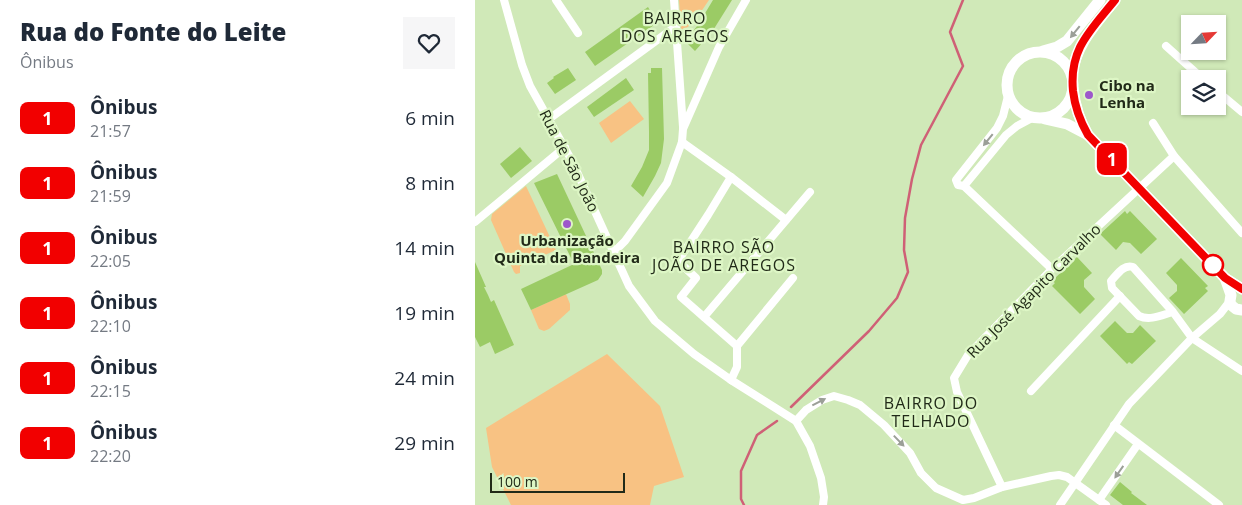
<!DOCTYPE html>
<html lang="pt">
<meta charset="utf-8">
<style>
:root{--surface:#fff;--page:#f6f6f7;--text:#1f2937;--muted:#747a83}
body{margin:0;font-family:"Open Sans",sans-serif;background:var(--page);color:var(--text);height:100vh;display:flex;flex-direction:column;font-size:19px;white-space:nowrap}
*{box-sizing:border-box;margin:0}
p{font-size:16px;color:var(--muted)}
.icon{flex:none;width:28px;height:28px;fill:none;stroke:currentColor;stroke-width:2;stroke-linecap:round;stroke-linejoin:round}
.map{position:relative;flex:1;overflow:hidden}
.side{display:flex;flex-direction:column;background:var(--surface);width:475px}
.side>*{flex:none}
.badge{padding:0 10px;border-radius:8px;font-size:18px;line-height:32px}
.needle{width:32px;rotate:65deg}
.tools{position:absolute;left:706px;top:15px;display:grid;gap:10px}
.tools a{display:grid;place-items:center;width:45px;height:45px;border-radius:0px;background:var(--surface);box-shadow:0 1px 4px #0004;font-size:25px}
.scale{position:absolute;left:15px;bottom:12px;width:135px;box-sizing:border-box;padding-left:5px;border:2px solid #212a18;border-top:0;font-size:14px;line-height:18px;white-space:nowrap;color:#212a18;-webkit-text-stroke:4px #ddf6c5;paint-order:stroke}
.map>.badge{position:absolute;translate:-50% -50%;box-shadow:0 0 0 2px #fff}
.round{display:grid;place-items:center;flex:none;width:52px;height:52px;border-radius:0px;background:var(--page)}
.headline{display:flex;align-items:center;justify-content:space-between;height:85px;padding:0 20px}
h1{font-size:24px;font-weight:800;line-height:38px}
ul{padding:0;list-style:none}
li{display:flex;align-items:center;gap:15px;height:65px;padding:0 20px}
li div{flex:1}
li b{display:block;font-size:19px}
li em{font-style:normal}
li .badge{min-width:55px;font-weight:700;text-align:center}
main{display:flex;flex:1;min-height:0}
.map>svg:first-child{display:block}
.green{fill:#f8c283}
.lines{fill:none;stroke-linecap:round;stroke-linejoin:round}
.stream{stroke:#cf6076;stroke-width:2.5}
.building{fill:#9bcb65}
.street{stroke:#fff;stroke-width:8}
.secondary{stroke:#fff;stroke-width:11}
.oneway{fill:#9b9f97}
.line-casing{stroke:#fff;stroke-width:11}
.line{stroke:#f20000;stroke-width:8}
.poi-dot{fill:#9d57cb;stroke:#ddf6c5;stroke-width:2}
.stop-dot{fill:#fff;stroke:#f20000;stroke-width:2.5}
.labels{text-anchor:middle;stroke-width:4.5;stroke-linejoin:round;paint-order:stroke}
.poi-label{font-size:15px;font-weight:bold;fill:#212a18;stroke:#ddf6c5;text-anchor:start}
.street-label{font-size:15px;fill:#212a18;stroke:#ddf6c5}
.neighbourhood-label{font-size:16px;letter-spacing:1px;fill:#212a18;stroke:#ddf6c5}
</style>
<main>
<section class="side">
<div class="headline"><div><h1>Rua do Fonte do Leite</h1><p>Ônibus</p></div><a class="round"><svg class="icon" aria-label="heart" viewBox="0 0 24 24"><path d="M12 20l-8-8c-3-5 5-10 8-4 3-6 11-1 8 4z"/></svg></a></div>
<ul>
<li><span class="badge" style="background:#f20000;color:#fff">1</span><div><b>Ônibus</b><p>21:57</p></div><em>6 min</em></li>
<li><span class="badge" style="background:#f20000;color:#fff">1</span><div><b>Ônibus</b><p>21:59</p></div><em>8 min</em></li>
<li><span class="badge" style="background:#f20000;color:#fff">1</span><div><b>Ônibus</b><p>22:05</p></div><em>14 min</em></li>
<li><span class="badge" style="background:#f20000;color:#fff">1</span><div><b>Ônibus</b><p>22:10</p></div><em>19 min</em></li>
<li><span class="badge" style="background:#f20000;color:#fff">1</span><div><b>Ônibus</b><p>22:15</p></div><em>24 min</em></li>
<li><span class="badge" style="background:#f20000;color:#fff">1</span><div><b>Ônibus</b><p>22:20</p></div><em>29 min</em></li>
</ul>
</section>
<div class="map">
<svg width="767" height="505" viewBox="0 0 767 505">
<rect width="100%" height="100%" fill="#d0e9b8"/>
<g class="green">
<polygon points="204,0 234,0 219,22 210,29 206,29"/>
<polygon points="155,101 169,119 136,143 124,123"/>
<polygon points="51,186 81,250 45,266 45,273 41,274 39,272 16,220 17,214"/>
<polygon points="91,294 95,304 95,310 74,329 69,331 64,329 56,310"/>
<polygon points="132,354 185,406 209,477 179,486 175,505 36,505 17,467 11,428"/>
</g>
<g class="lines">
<g class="stream">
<polyline points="316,407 394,331 422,298 433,272 429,250 430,218 437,179 446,145 488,66 475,32 488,0"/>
<polyline points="269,505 266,499 266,471 282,435 302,421"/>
</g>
</g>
<g class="building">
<polygon points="238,0 257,0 237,32 220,51 210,41 223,25"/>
<polygon points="173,7 182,23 120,66 110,52"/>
<polygon points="93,68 101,80 80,94 72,83 79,78 78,77"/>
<polygon points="176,68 187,68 189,139 186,163 180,176 168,197 156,186 167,167 174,150 174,132 173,73 176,73"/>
<polygon points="151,78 159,90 119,117 112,107"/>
<polygon points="45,147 57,161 36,178 25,164"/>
<polygon points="82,174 127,270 127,274 123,280 56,310 46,289 99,264 59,183"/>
<polygon points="650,211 652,214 655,211 682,239 666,254 655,243 648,242 641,250 625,234"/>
<polygon points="602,257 617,273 609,280 609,287 620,299 605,314 577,286 580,283 577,281"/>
<polygon points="706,258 733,286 730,288 733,291 709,314 694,298 702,291 702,285 691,273"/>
<polygon points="0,262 11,287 9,287 13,295 16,302 19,300 39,345 20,354 15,342 5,347 0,337"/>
<polygon points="640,321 652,333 658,333 665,325 681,341 657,364 654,362 652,364 625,336"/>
<polygon points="645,482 657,492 656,493 672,505 648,505 635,495"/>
</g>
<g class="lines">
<g class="street">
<polyline points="29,0 47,65 55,86 97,161 154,286 180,321 219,354 256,380 321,421 335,446 346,478 349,497 348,505"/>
<polyline points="81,0 103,33"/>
<polyline points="199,0 208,127"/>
<polyline points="691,46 728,79"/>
<polyline points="742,91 767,112"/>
<polyline points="533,96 528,116 522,128 481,180 483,185 489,186 531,135 542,126 557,118"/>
<polyline points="74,119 200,27"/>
<polyline points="678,123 699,156 767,233"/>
<polyline points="207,142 256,177 311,220"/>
<polyline points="256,177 233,215 203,261 221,278 206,297 262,346 262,367 256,380"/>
<polyline points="489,186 577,269"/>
<polyline points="0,222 90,147"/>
<polyline points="138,253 150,241 192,183 207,142 208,129 244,47 271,0"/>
<path d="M698 312C687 315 675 321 664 316L637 288 636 281C642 275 648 264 658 267L698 312 717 338 767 371"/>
<polyline points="229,317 335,192"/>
<polyline points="262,346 318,278"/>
<polyline points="556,391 645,296"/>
<polyline points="321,421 331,410 347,400 359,396 373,400 385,405 409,425 435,453 446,473 461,488 488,500 499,498 527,487 576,476 584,475 592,477 631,505"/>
<polyline points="639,425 744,505"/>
<polyline points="527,487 482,392 479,378 493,355 577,269 699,156"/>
<polyline points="624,500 663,444"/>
<polyline points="585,505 654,404 717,338 745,314 755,301"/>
</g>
<g class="secondary">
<polyline points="568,51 582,47 592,41 625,0"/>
<circle cx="565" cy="85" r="33"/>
<path d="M597 76C600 45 622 23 640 0"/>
<path d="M598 88C600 106 604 120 613 135L750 278 767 289"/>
<polyline points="570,119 592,124 613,135"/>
<polyline points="750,278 756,295 755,301 756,305 761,309 767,310"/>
</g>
</g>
<defs><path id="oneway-solid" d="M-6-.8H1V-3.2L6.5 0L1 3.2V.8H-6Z" transform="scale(1.25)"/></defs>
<g class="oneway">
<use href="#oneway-solid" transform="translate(600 32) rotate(129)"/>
<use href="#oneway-solid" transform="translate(513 140) rotate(129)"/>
<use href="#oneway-solid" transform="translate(344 402) rotate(-27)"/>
<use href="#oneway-solid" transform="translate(424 441) rotate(46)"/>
<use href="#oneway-solid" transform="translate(644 472) rotate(125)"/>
</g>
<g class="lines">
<g class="line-casing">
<path id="line" d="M640 0C615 31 594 49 598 91 600 108 605 121 613 135L750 278 767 289"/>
</g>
<use href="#line" class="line"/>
</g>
<g class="poi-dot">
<circle cx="614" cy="95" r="5"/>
<circle cx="92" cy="224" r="5"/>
</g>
<circle class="stop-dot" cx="738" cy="265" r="10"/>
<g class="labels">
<g class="poi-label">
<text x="624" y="91">Cibo na<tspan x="624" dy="17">Lenha</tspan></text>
<text x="92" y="246" text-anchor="middle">Urbanização<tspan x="92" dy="17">Quinta da Bandeira</tspan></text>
</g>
<g class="street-label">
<text transform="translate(94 161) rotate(63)" y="5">Rua de São João</text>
<text transform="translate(559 291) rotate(-45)" y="5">Rua José Agapito Carvalho</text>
</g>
<g class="neighbourhood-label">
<text x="200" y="24">BAIRRO<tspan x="200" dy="18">DOS AREGOS</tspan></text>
<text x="249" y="253">BAIRRO SÃO<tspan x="249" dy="18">JOÃO DE AREGOS</tspan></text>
<text x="456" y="409">BAIRRO DO<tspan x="456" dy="18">TELHADO</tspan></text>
</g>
</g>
</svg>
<div class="tools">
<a><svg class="needle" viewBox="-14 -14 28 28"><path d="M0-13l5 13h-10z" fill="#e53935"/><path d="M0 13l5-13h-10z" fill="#747a83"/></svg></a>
<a><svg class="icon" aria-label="layers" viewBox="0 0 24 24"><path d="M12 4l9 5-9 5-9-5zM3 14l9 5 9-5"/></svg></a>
</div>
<div class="scale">100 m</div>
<b class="badge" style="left:637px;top:159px;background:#f20000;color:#fff">1</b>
</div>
</main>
